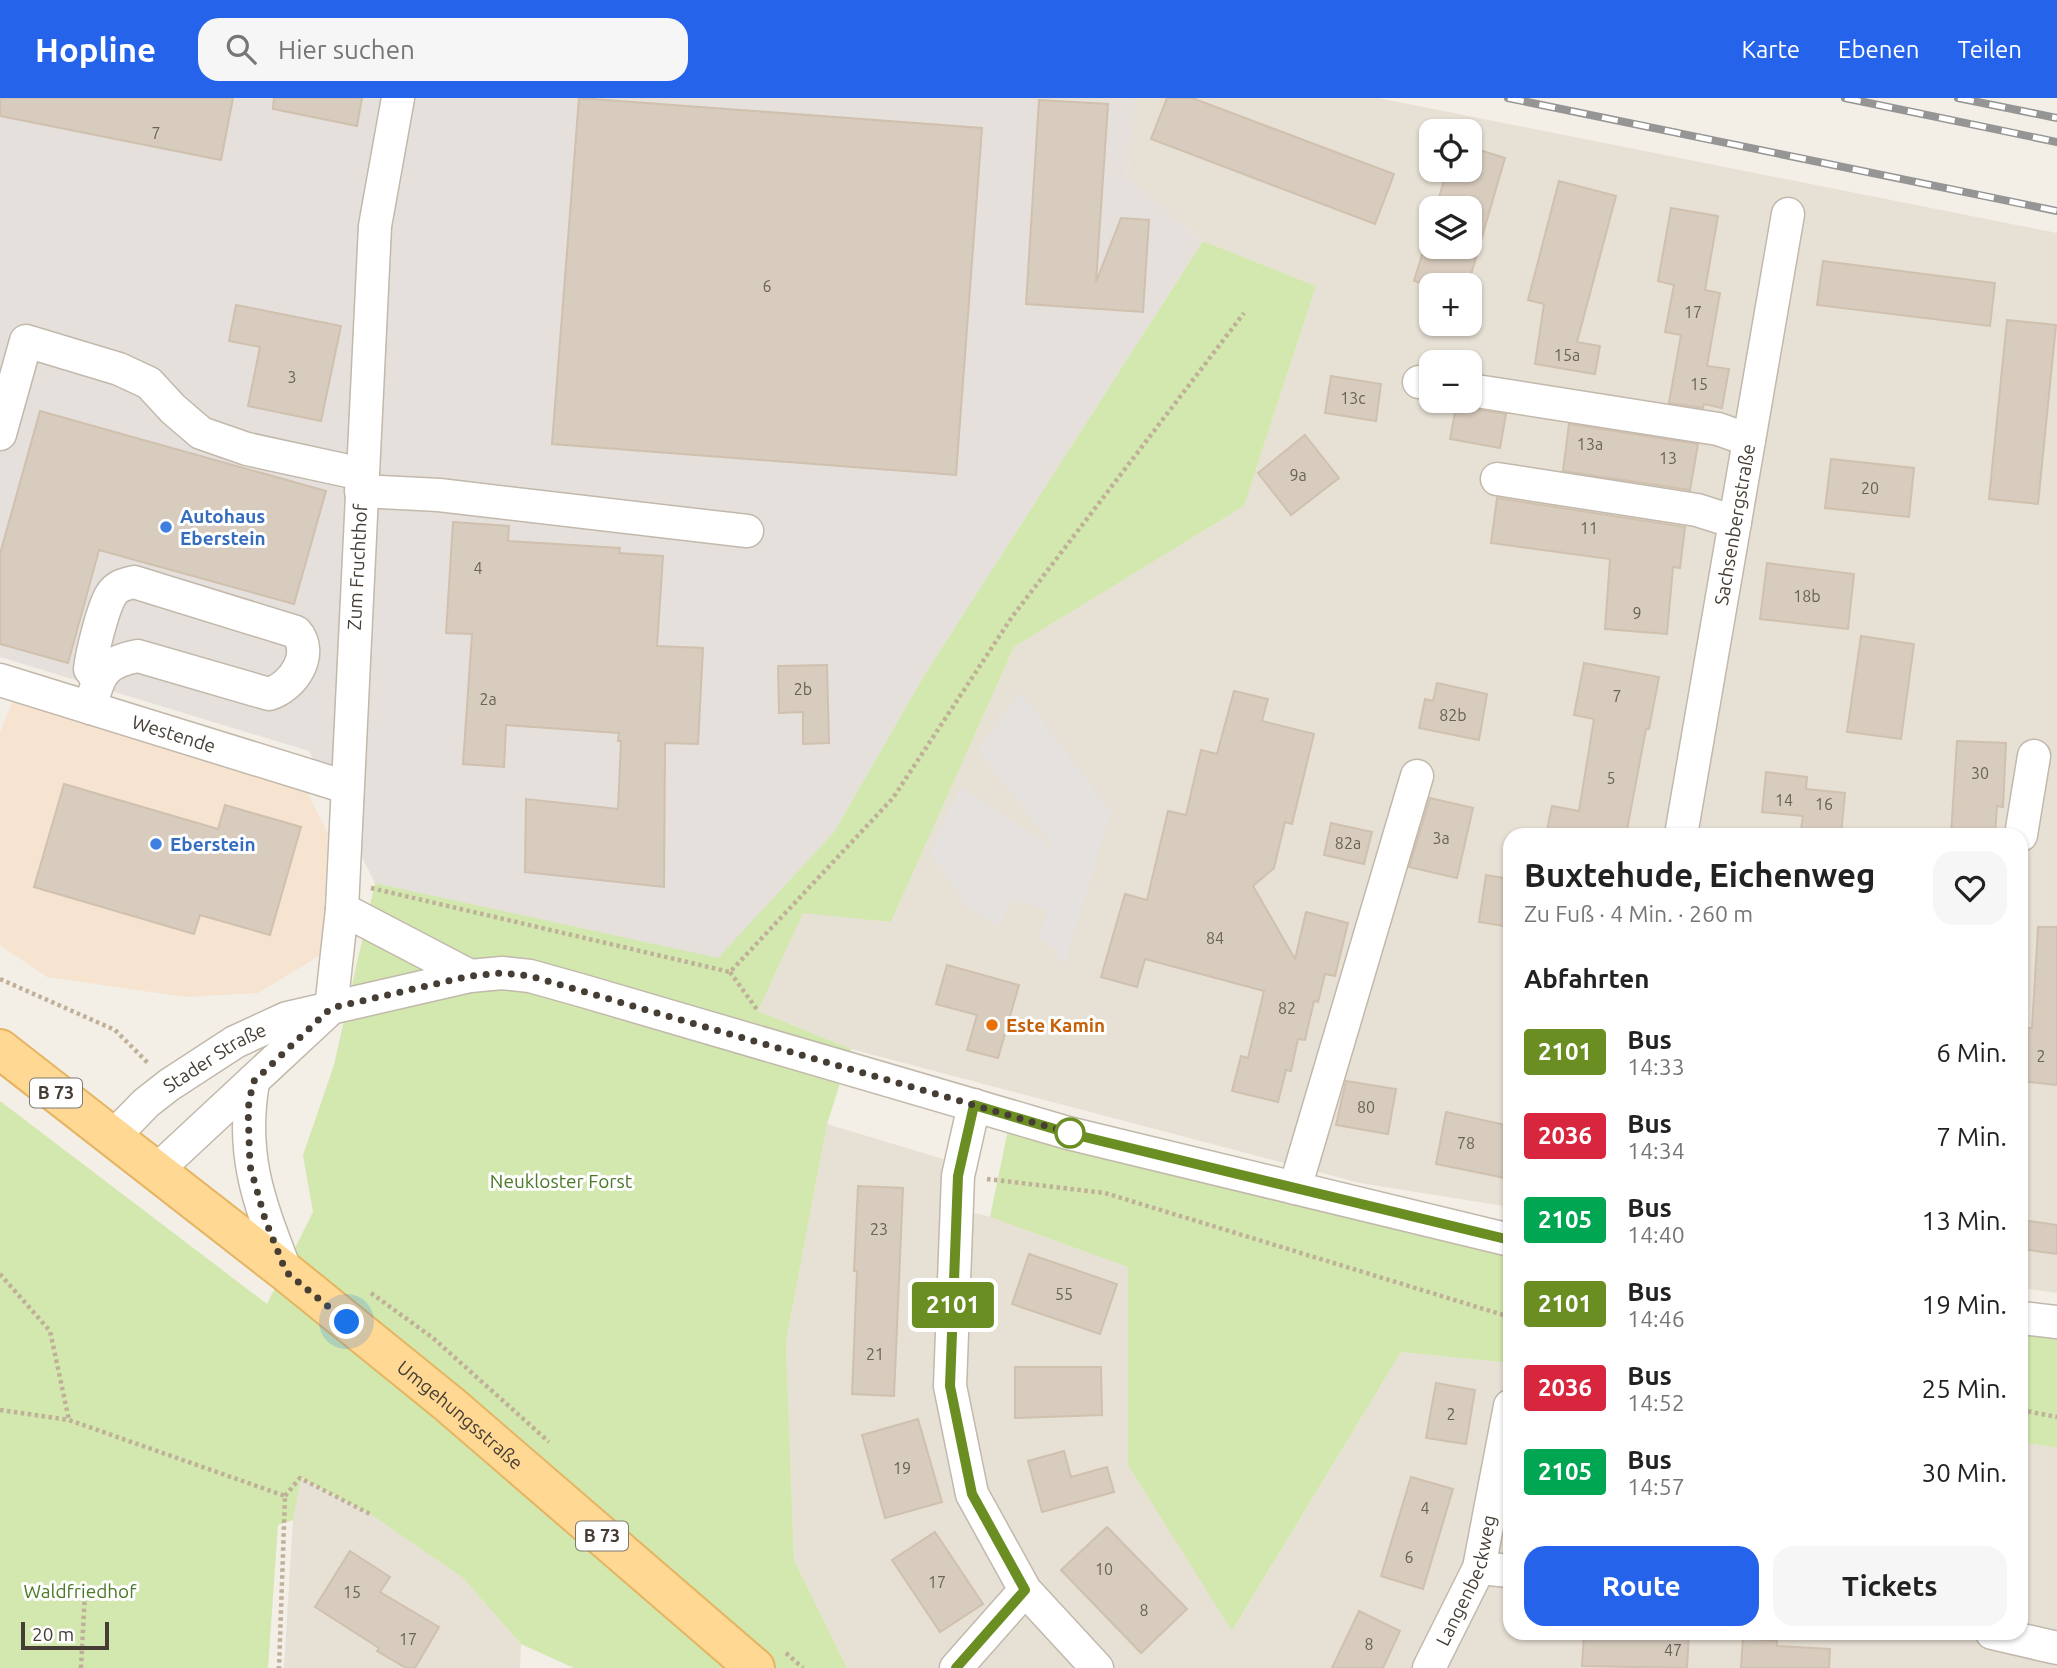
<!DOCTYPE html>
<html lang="de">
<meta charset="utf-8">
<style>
:root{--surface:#fff;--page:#f6f6f6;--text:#222;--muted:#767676;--accent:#2563eb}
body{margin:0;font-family:Ubuntu,sans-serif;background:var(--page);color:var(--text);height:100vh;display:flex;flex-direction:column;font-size:26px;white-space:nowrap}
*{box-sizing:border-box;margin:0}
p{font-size:23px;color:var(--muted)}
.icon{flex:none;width:38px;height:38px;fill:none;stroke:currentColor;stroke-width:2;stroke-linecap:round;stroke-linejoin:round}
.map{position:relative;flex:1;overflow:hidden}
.drawer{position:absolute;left:1503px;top:730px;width:525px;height:812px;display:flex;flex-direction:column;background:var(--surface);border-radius:21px;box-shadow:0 2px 5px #0004}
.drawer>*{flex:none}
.badge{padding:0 14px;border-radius:5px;font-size:24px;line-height:46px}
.tools{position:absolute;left:1419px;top:21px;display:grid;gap:14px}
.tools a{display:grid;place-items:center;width:63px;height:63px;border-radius:14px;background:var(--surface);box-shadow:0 2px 5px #0004;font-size:35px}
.scale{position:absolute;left:21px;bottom:18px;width:88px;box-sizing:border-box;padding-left:7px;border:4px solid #463e35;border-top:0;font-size:19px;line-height:24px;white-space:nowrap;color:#463e35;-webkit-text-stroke:5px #fff;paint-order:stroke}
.you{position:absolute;width:35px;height:35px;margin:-18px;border:5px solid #fff;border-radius:50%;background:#1a73e8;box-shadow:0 0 0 10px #1a73e833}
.map>.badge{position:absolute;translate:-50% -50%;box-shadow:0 0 0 4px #fff}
h2{padding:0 21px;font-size:26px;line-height:63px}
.round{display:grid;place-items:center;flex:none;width:74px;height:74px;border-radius:21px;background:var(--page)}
.overview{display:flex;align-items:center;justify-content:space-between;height:119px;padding:0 21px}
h1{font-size:33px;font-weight:700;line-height:52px}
.action{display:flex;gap:14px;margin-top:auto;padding:14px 21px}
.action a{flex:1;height:80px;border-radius:21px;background:var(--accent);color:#fff;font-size:28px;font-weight:700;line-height:80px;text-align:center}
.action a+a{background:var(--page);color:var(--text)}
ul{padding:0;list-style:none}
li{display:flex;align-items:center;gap:21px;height:84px;padding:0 21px}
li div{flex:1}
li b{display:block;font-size:26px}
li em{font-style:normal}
li .badge{min-width:77px;font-weight:700;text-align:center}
header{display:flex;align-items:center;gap:42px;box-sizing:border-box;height:98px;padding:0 35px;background:var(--accent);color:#fff}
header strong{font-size:33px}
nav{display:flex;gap:38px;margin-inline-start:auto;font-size:24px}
.search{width:490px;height:63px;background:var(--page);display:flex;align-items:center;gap:18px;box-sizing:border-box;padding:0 24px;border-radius:21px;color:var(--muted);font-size:26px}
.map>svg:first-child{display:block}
.residential{fill:#e7e0d4;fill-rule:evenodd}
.commercial{fill:#f6e3d0}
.industrial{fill:#e5e0db}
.green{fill:#d2e8ae}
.parking{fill:#e4e1de}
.building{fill:#d8ccbe;stroke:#d0c0ae;stroke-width:2}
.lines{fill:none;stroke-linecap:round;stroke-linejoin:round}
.minor-casing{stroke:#c2b8ab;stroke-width:35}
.major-casing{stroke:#e6b461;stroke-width:42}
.path{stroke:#c1b099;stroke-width:4.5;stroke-dasharray:3.5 3.5;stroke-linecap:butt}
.minor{stroke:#fff;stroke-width:32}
.major{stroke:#ffd893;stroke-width:38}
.rail-casing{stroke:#959595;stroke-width:8}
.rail{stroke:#fff;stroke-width:5;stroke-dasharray:16;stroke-linecap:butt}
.line-casing{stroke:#fff;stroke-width:16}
.line{stroke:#6b8e23;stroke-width:10}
.walk{stroke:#463e35;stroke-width:7;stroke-dasharray:0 12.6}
.shop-dot{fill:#3f7fe0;stroke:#fff;stroke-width:2.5}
.food-dot{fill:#e8710a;stroke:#fff;stroke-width:2.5}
.stop-dot{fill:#fff;stroke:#6b8e23;stroke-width:3.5}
.labels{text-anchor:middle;stroke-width:6;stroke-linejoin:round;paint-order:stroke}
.number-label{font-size:16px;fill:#6a6257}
.shield{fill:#fff;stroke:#7e7872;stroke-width:2}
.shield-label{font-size:18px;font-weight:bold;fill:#463e35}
.shop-label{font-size:19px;font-weight:bold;fill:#366cbe;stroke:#fff;text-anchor:start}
.street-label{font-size:19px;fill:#463e35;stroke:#fff}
.food-label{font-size:19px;font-weight:bold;fill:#c56008;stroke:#fff;text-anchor:start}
.park-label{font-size:19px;fill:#4c7927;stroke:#fff}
</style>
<header>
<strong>Hopline</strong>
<div class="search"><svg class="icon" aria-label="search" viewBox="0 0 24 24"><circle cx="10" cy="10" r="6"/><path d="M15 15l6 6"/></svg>Hier suchen</div>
<nav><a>Karte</a><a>Ebenen</a><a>Teilen</a></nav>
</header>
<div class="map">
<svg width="2057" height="1570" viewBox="0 0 2057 1570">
<rect width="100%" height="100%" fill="#f3eee6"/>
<g class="residential">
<path d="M1136 0H1378L2057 135V1195L2021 1190V737H1510V1109L1360 1085 851 951 758 913 803 814 891 824 1014 549 1244 408 1316 188 1203 143 1127 79ZM1432 33H1470V72H1432ZM1432 110H1470V149H1432ZM1432 187H1470V226H1432ZM1432 264H1470V303H1432Z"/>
<polygon points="827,1026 943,1061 940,1106 990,1119 1128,1169 1128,1367 1233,1532 1401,1254 1510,1265 1510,1535 2021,1535 2021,1344 2057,1350 2057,1570 847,1570 794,1462 786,1244"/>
<polygon points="300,1380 372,1417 463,1480 521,1546 520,1570 284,1570 293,1422"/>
</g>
<polygon class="commercial" points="14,600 303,686 328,735 322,856 258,895 185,899 47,879 0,847 0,634"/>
<polygon class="industrial" points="0,0 1136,0 1127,79 1203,143 925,576 834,734 718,861 375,785 309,653 0,559"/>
<g class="green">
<polygon points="1203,143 1316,188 1244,408 1014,549 891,824 803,815 758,913 851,951 827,1026 786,1244 794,1462 847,1570 574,1570 521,1546 463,1480 372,1417 301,1380 293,1422 278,1427 268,1570 0,1570 0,1003 267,1206 313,1114 303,1057 334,967 375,785 718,860 834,734 925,576"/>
<polygon points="1009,1027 1510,1152 1510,1265 1401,1254 1232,1533 1128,1367 1128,1169 990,1119"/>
<polygon points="2021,1226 2057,1231 2057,1350 2021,1344"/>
</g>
<polygon class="parking" points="1021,594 1111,714 1064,868 1055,852 1039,839 1047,812 1010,802 1000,829 969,810 930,755 960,689 1055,751 978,652"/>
<g class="building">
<polygon points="0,0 233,0 221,62 0,18"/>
<polygon points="274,0 362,0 357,28 273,11"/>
<polygon points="579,0 982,30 956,377 552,346"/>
<polygon points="1167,0 1192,0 1394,76 1375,126 1151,41"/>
<polygon points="1039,2 1108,6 1096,184 1121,120 1149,122 1143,214 1026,206"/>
<polygon points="1470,49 1505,60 1468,187 1429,187 1414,183 1432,124 1432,149 1470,149 1470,110 1436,110 1447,72 1470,72"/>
<polygon points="1559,83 1616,98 1577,244 1600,248 1595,276 1535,266 1544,206 1528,202"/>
<polygon points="1671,110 1718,118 1705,192 1720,195 1707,268 1729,271 1722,310 1704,306 1703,310 1669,305 1681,237 1665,234 1674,187 1658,183"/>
<polygon points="1823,163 1995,185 1990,228 1817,207"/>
<polygon points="236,207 341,228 321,323 248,308 260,249 229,243"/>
<polygon points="2007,222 2056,227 2038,406 1989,401"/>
<polygon points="1331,278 1381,286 1376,323 1325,315"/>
<polygon points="1457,304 1467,310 1506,316 1500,350 1450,341"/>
<polygon points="40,313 326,393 294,506 99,452 68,565 0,546 0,456"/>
<polygon points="1569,326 1698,346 1690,392 1563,373"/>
<polygon points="1305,337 1339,380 1291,417 1258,375"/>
<polygon points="1831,361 1914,370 1909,419 1825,410"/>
<polygon points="1497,400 1685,429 1680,470 1673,469 1667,536 1605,531 1610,461 1491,445"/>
<polygon points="453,424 509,428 508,443 620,450 619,455 663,458 657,548 703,550 698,646 665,645 664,789 525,774 526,701 618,711 621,643 618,643 619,635 506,627 504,669 463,666 472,536 446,535"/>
<polygon points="1767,465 1854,476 1848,531 1760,521"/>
<polygon points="1861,538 1914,546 1901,641 1847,634"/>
<polygon points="1584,565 1659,579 1649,631 1646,631 1626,737 1546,737 1552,708 1579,713 1594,621 1574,617"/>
<polygon points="827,567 829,645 803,646 803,614 779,615 778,568"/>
<polygon points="1437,585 1487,596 1479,642 1419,630 1425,601 1433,603"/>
<polygon points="1234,593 1268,601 1262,623 1314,636 1292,726 1285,724 1274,770 1253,788 1295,861 1306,814 1348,825 1335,878 1325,876 1318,904 1314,903 1305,942 1298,941 1291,973 1286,972 1278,1004 1232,993 1241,958 1248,960 1264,893 1145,861 1137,889 1101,879 1125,796 1147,802 1168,713 1186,717 1201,652 1217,656"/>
<polygon points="1957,643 2006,645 2003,709 1997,708 1995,737 1951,737"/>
<polygon points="1766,674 1807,679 1806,691 1845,695 1841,737 1801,732 1803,718 1762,714"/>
<polygon points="64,686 218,731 225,707 301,729 270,837 200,817 194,836 34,789"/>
<polygon points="1430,700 1473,710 1457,780 1409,769"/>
<polygon points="1331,725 1372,734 1364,766 1324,757"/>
<polygon points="1486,777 1510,781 1510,829 1479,824"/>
<polygon points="2038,829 2057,829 2057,987 2022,983 2026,930 2032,930"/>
<polygon points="947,867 1019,887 998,960 967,952 977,917 936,906"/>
<polygon points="1346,983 1396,991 1388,1036 1336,1027"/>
<polygon points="1446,1014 1510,1028 1510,1081 1436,1066"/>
<polygon points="858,1088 903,1090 894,1298 852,1296 857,1173 854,1173"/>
<polygon points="2021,1122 2057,1127 2057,1156 2021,1151"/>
<polygon points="1029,1156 1117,1186 1100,1236 1012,1206"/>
<polygon points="1015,1269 1101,1269 1102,1317 1015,1320"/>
<polygon points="1436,1285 1475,1292 1466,1346 1426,1340"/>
<polygon points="918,1321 942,1404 885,1420 862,1337"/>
<polygon points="1064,1353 1071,1379 1107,1369 1114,1394 1042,1414 1028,1363"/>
<polygon points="1411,1379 1453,1391 1423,1491 1381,1478"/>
<polygon points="1107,1429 1187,1511 1141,1555 1061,1472"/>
<polygon points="935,1434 983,1506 940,1534 892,1462"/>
<polygon points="350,1453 390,1479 380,1494 439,1529 415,1570 406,1570 377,1553 379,1550 315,1509"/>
<polygon points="1359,1513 1400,1533 1383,1570 1332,1570"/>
<polygon points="1584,1535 1689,1535 1687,1570 1582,1568"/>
<polygon points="1743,1540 1777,1543 1777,1548 1830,1551 1829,1570 1741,1570"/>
</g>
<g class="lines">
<g class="minor-casing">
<g id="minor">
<polyline points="398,0 375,128 342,811 470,878"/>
<polyline points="1419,284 1432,286"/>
<polyline points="1470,292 1718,331 1749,342"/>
<polyline points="0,336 26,243 119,271 149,285 173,311 201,335 247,351 362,376"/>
<polyline points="1497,381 1697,412 1735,424"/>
<polyline points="361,393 439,397 747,433"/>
<path id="s1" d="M0 582 346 689"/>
<path d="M90 610C99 577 103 564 138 558L269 596C293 589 315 556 296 534L134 484C125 486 116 488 111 497 103 510 92 554 90 571L98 582"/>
<path id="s2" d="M1681 737 1788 116"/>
<polyline points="2021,737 2034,658"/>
<polyline points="331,910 342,811"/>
<path d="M253 984C240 1059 260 1106 286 1174"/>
<polyline points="974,1007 958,1078 950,1288 972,1396 1025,1492 1097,1570"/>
<path id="s3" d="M113 1039 146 1005 169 987 235 944 287 920 470 878 502 875 530 878 580 892 1068 1035 1510 1142"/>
<polyline points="156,1073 330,911"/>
<polyline points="1295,1090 1417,678"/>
<polyline points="2021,1220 2057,1224"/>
<polyline points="1479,1470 1510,1473"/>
<polyline points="1992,1535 2057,1550"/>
<polyline points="956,1570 1025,1492"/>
<path id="s4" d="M1429 1570 1479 1470 1510 1308"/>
</g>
</g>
<g class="major-casing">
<g id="major">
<path id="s5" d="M0 951 286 1174 449 1306 755 1570"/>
</g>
</g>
<g class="path">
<polyline points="371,790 730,874 893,700 1012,519 1244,215"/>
<polyline points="730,874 758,913"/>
<polyline points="0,881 115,932 148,965"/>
<polyline points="987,1081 1105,1095 1510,1219"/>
<polyline points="0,1176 50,1233 69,1322"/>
<polyline points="371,1195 433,1240 549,1344"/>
<polyline points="0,1312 69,1322 285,1398 279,1570"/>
<polyline points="2021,1312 2057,1319"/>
<polyline points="285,1398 300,1380 372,1417"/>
<polyline points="786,1555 803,1570"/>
<polyline points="81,1570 85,1494"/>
</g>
<use href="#minor" class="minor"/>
<use href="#major" class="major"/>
<g class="rail-casing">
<g id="rail">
<polyline points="1508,0 2057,113"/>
<polyline points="1845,0 2057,44"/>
<polyline points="1958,0 2057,20"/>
</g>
</g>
<use href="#rail" class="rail"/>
</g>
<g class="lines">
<g class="line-casing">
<polyline id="line" points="956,1570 1025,1492 972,1396 950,1288 958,1078 974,1007 1068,1035 1510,1142"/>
</g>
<use href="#line" class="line"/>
<polyline class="walk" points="347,1224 286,1174 265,1121 250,1068 248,1011 253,984 331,910 470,878 502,875 530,878 1070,1035"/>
</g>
<g class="shop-dot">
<circle cx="166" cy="429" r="7"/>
<circle cx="156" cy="746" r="7"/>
</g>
<circle class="food-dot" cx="992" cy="927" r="7"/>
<circle class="stop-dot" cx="1070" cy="1035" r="14"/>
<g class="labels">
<g class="number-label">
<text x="156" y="41">7</text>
<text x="767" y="194">6</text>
<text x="1693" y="220">17</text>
<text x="1567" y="263">15a</text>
<text x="292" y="285">3</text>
<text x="1699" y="292">15</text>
<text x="1353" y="306">13c</text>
<text x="1590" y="352">13a</text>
<text x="1668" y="366">13</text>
<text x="1298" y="383">9a</text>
<text x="1870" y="396">20</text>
<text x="1589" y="436">11</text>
<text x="478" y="476">4</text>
<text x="1807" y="504">18b</text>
<text x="1637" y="521">9</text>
<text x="803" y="597">2b</text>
<text x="1617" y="604">7</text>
<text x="488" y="607">2a</text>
<text x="1453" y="623">82b</text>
<text x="1980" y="681">30</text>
<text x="1611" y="686">5</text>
<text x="1784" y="708">14</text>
<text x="1824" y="712">16</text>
<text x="1441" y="746">3a</text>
<text x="1348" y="751">82a</text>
<text x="1215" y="846">84</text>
<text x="1287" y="916">82</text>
<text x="2041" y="964">2</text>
<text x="1366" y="1015">80</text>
<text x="1466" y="1051">78</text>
<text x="879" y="1137">23</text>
<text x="1064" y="1202">55</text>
<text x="875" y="1262">21</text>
<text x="1451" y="1322">2</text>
<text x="902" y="1376">19</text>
<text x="1425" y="1416">4</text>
<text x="1409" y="1465">6</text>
<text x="1104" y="1477">10</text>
<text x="937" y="1490">17</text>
<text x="352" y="1500">15</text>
<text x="1144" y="1518">8</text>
<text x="408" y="1547">17</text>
<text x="1369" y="1552">8</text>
<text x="1673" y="1558">47</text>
</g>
<g class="shield">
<rect x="30" y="980.5" width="52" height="29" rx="5"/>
<rect x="576" y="1423.5" width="52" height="29" rx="5"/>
</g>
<g class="shield-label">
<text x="56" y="1001">B 73</text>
<text x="602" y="1444">B 73</text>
</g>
<g class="shop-label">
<text x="180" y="425">Autohaus<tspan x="180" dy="22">Eberstein</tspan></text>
<text x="170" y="753">Eberstein</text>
</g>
<g class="street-label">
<text dy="7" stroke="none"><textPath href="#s2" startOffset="315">Sachsenbergstraße</textPath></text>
<text transform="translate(357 469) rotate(-87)" y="7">Zum Fruchthof</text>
<text dy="7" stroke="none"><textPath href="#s1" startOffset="182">Westende</textPath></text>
<text dy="7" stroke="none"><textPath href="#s3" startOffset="130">Stader Straße</textPath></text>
<text dy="7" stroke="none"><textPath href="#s5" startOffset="588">Umgehungsstraße</textPath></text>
<text dy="7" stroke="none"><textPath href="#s4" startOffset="96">Langenbeckweg</textPath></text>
</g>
<g class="food-label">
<text x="1006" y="934">Este Kamin</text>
</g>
<g class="park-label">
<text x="561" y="1090">Neukloster Forst</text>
<text x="80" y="1500">Waldfriedhof</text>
</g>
</g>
</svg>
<div class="tools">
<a><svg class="icon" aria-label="locate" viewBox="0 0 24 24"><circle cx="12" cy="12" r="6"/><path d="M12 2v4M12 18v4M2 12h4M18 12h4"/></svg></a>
<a><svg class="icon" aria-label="layers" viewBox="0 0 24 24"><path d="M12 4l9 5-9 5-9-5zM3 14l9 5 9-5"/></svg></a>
<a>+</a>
<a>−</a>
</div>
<div class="scale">20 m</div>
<div class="you" style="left:347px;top:1224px"></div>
<b class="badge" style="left:953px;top:1207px;background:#6b8e23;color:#fff">2101</b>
<section class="drawer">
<div class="overview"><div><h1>Buxtehude, Eichenweg</h1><p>Zu Fuß · 4 Min. · 260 m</p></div><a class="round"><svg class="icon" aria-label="heart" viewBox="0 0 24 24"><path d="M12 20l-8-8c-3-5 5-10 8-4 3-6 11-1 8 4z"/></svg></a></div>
<h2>Abfahrten</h2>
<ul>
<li><span class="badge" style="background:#6b8e23;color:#fff">2101</span><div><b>Bus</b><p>14:33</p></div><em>6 Min.</em></li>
<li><span class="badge" style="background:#d7263d;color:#fff">2036</span><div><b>Bus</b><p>14:34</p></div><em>7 Min.</em></li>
<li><span class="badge" style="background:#00a651;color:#fff">2105</span><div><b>Bus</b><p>14:40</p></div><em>13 Min.</em></li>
<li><span class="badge" style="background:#6b8e23;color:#fff">2101</span><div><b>Bus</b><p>14:46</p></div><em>19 Min.</em></li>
<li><span class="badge" style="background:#d7263d;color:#fff">2036</span><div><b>Bus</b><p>14:52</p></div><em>25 Min.</em></li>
<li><span class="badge" style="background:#00a651;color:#fff">2105</span><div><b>Bus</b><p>14:57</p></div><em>30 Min.</em></li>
</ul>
<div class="action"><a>Route</a><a>Tickets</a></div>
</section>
</div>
